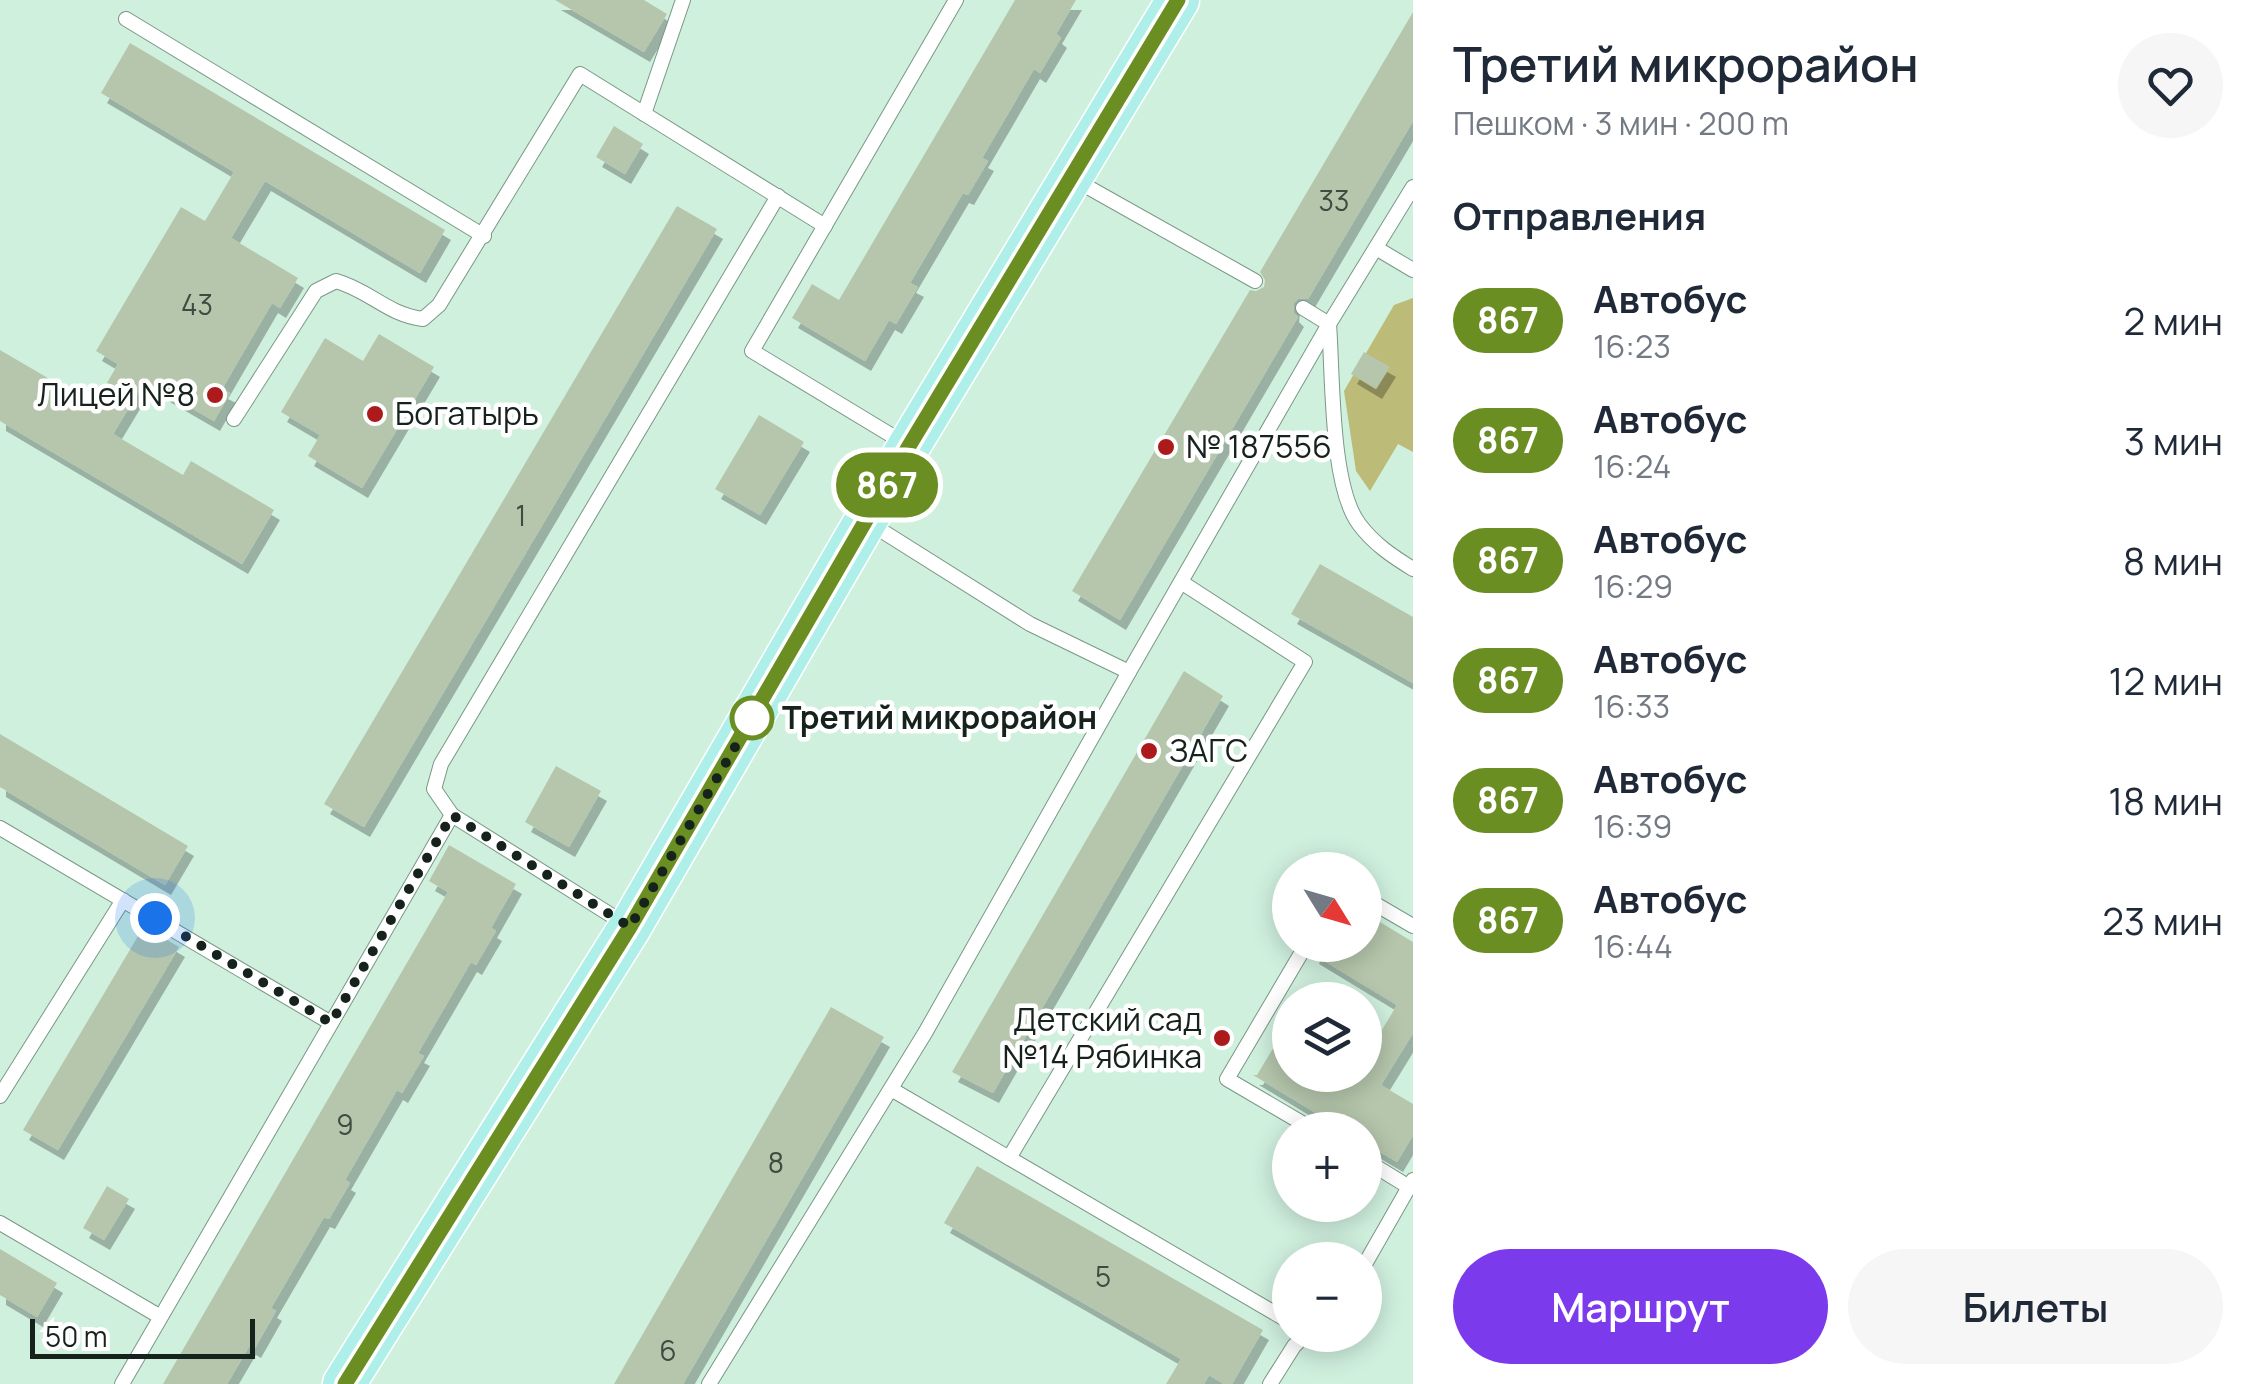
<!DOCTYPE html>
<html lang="ru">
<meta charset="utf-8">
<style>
:root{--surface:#fff;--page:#f6f6f7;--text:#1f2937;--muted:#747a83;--accent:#7c3aed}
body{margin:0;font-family:Manrope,sans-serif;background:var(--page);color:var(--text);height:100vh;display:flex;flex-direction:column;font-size:38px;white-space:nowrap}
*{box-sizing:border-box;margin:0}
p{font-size:32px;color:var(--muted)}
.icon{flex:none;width:55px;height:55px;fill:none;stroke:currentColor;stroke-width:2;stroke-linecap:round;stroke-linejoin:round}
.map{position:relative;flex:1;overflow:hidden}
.panel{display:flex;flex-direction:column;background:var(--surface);width:850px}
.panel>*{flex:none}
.badge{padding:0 20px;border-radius:32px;font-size:35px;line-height:65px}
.needle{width:65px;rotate:127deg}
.fabs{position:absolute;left:1272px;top:852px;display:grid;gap:20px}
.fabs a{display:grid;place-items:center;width:110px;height:110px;border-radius:50%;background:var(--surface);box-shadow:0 5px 25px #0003;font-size:50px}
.scale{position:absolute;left:30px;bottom:25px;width:225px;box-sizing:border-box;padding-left:10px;border:5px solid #16221c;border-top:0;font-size:28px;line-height:35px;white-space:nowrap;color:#16221c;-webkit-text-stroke:8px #fff;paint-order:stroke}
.you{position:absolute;width:50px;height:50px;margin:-25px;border:8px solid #fff;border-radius:50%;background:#1a73e8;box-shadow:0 0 0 15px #1a73e833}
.map>.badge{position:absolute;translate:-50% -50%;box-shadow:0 0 0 5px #fff}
h2{padding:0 40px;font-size:38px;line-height:90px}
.round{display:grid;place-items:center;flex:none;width:105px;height:105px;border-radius:52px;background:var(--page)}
.head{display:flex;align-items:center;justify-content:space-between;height:170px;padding:0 40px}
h1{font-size:48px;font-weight:600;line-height:75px}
.button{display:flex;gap:20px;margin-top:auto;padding:20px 40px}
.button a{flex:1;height:115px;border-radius:60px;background:var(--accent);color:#fff;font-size:40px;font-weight:600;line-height:115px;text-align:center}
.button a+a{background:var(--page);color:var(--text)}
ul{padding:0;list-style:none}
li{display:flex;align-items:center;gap:30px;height:120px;padding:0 40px}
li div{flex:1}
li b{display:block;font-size:38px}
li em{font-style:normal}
li .badge{min-width:110px;font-weight:700;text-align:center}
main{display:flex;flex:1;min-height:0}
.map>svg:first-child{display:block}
.forest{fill:#bcbb77}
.building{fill:#b5c6ac;filter:url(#shadow)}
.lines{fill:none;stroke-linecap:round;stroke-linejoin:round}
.lane-casing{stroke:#7a9787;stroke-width:16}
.primary-casing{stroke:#fff;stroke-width:45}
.lane{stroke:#fff;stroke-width:14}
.primary{stroke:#aeefe9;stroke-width:42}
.line-casing{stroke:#fff;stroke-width:22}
.line{stroke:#6b8e23;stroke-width:15}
.walk{stroke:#16221c;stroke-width:10;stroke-dasharray:0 18}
.poi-dot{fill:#ac1a1c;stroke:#fff;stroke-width:4}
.stop-dot{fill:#fff;stroke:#6b8e23;stroke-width:5}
.labels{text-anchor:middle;stroke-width:9;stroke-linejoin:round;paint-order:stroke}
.number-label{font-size:28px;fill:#3e4b40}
.poi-label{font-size:32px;fill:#16221c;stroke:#fff;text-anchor:start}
.stop-label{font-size:32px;font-weight:bold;fill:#16221c;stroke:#fff;text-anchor:start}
</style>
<main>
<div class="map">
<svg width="1413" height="1384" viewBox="0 0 1413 1384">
<defs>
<filter id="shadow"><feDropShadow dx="6" dy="10" stdDeviation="0" flood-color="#0004"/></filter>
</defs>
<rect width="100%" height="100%" fill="#d0f0de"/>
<polygon class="forest" points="1413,298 1413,452 1398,444 1370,491 1356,471 1344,391 1394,305"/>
<g class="building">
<polygon points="555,0 644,0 667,14 644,52"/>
<polygon points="1015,0 1076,0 1056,34 1061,38 1040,73 1034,69 982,158 988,161 968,195 963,193 910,283 918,287 896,324 889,320 865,361 792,318 812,284 839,300"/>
<polygon points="1413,12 1413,121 1308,299 1299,298 1294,303 1293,312 1298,317 1120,620 1072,591 1250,290 1256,291 1264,287 1265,280 1260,272"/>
<polygon points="130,43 445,230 420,273 265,181 231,238 298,278 280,308 272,303 222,389 230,393 214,421 145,381 113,434 183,475 191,461 274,510 242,564 0,421 0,350 94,405 118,364 96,351 181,207 205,221 234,172 101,93"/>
<polygon points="614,126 643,144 625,174 596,157"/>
<polygon points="677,206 717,229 364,827 324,804"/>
<polygon points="379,334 434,367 362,488 308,456 320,435 281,412 325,338 363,361"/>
<polygon points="1364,352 1390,367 1376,389 1351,374"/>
<polygon points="759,415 804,442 760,515 715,489"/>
<polygon points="1320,564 1413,617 1413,683 1291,614"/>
<polygon points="1184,671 1223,696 993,1093 952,1072"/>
<polygon points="0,734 188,846 165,885 0,787"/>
<polygon points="556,766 601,791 569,847 525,822"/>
<polygon points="449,845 516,884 491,928 496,931 476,965 471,962 418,1053 424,1056 402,1093 397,1090 345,1180 350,1183 329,1219 324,1217 271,1308 276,1311 255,1348 250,1345 227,1384 163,1384 448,892 429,881"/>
<polygon points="1365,913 1413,942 1413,1033 1381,1085 1413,1104 1413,1135 1397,1162 1365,1143 1365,1130 1344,1130 1253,1075 1257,1075 1290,1020 1290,1075 1365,1075 1365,1058 1397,1005 1313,954 1316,945 1365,945"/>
<polygon points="144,926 179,947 58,1150 23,1130"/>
<polygon points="831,1007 884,1037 683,1384 614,1384"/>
<polygon points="977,1166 1263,1330 1232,1384 1224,1384 1209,1375 1204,1384 1166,1384 1181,1359 944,1223"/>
<polygon points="107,1186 129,1199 104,1240 83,1228"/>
<polygon points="0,1249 57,1283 37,1317 0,1295"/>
</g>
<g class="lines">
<g class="lane-casing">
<g id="lane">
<polyline points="126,19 484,236"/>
<polyline points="644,114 683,0"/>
<polyline points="1077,181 1255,281"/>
<polyline points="1376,248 1413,270"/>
<path d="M1303 308 1329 324C1333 375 1330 485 1359 524 1374 544 1392 556 1413 569"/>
<path d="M234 419 316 291 336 281C371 291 386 314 423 319L439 305 580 74 825 226"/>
<polyline points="904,443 752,351 956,0"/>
<polyline points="1129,672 1329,324 1413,187"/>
<polyline points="0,828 331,1023"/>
<polyline points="1365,898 1413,926"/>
<polyline points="625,924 452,815 434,789 441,764 778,196"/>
<polyline points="1306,945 1227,1079 1314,1130"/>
<polyline points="891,1089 1290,1322"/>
<polyline points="0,1096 123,900"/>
<polyline points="1009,1158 1305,662 1181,582"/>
<polyline points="1365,1160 1409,1187"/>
<polyline points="0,1223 159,1316"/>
<polyline points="1365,1264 1413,1180"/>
<polyline points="122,1384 452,815"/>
<polyline points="709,1384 925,1033 1129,672 1030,624 871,524"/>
<polyline points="1270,1384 1294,1346 1305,1335"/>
</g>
</g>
<g class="primary-casing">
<polyline id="primary" points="344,1384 630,927 909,446 1178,0"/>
</g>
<use href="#lane" class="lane"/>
<use href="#primary" class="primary"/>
</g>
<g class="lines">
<g class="line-casing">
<polyline id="line" points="345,1384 630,927 909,446 1178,0"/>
</g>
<use href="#line" class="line"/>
<polyline class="walk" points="155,918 331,1023 452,815 630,927 752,718"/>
</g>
<g class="poi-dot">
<circle cx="215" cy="395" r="10"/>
<circle cx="375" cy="414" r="10"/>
<circle cx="1166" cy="447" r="10"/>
<circle cx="1149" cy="751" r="10"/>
<circle cx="1222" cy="1038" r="10"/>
</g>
<circle class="stop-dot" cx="752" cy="718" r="20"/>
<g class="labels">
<g class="number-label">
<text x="1334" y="211">33</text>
<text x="197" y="315">43</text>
<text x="521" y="526">1</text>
<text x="345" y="1135">9</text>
<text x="776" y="1173">8</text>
<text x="1103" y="1287">5</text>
<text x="668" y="1361">6</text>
</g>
<g class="poi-label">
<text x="195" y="406" text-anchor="end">Лицей №8</text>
<text x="395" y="425">Богатырь</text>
<text x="1186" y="458">№ 187556</text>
<text x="1169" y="762">ЗАГС</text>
<text x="1202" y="1031" text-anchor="end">Детский сад<tspan x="1202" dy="37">№14 Рябинка</tspan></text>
</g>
<g class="stop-label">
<text x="782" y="729">Третий микрорайон</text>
</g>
</g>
</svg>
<div class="fabs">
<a><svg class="needle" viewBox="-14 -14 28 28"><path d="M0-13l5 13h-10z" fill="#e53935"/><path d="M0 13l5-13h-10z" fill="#747a83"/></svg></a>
<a><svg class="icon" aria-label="layers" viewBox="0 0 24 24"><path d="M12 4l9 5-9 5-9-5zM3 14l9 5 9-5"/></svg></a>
<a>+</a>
<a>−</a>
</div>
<div class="scale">50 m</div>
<div class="you" style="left:155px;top:918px"></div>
<b class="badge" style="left:887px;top:485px;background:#6b8e23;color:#fff">867</b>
</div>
<section class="panel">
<div class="head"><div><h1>Третий микрорайон</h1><p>Пешком · 3 мин · 200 m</p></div><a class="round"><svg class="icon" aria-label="heart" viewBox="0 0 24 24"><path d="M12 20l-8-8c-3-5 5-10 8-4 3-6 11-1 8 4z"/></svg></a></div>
<h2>Отправления</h2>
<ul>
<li><span class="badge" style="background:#6b8e23;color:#fff">867</span><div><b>Автобус</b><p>16:23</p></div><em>2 мин</em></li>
<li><span class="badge" style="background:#6b8e23;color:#fff">867</span><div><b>Автобус</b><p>16:24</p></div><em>3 мин</em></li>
<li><span class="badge" style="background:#6b8e23;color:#fff">867</span><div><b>Автобус</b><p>16:29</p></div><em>8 мин</em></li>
<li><span class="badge" style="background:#6b8e23;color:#fff">867</span><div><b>Автобус</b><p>16:33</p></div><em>12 мин</em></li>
<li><span class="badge" style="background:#6b8e23;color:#fff">867</span><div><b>Автобус</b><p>16:39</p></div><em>18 мин</em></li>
<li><span class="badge" style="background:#6b8e23;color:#fff">867</span><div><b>Автобус</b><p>16:44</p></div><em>23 мин</em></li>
</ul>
<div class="button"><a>Маршрут</a><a>Билеты</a></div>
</section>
</main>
